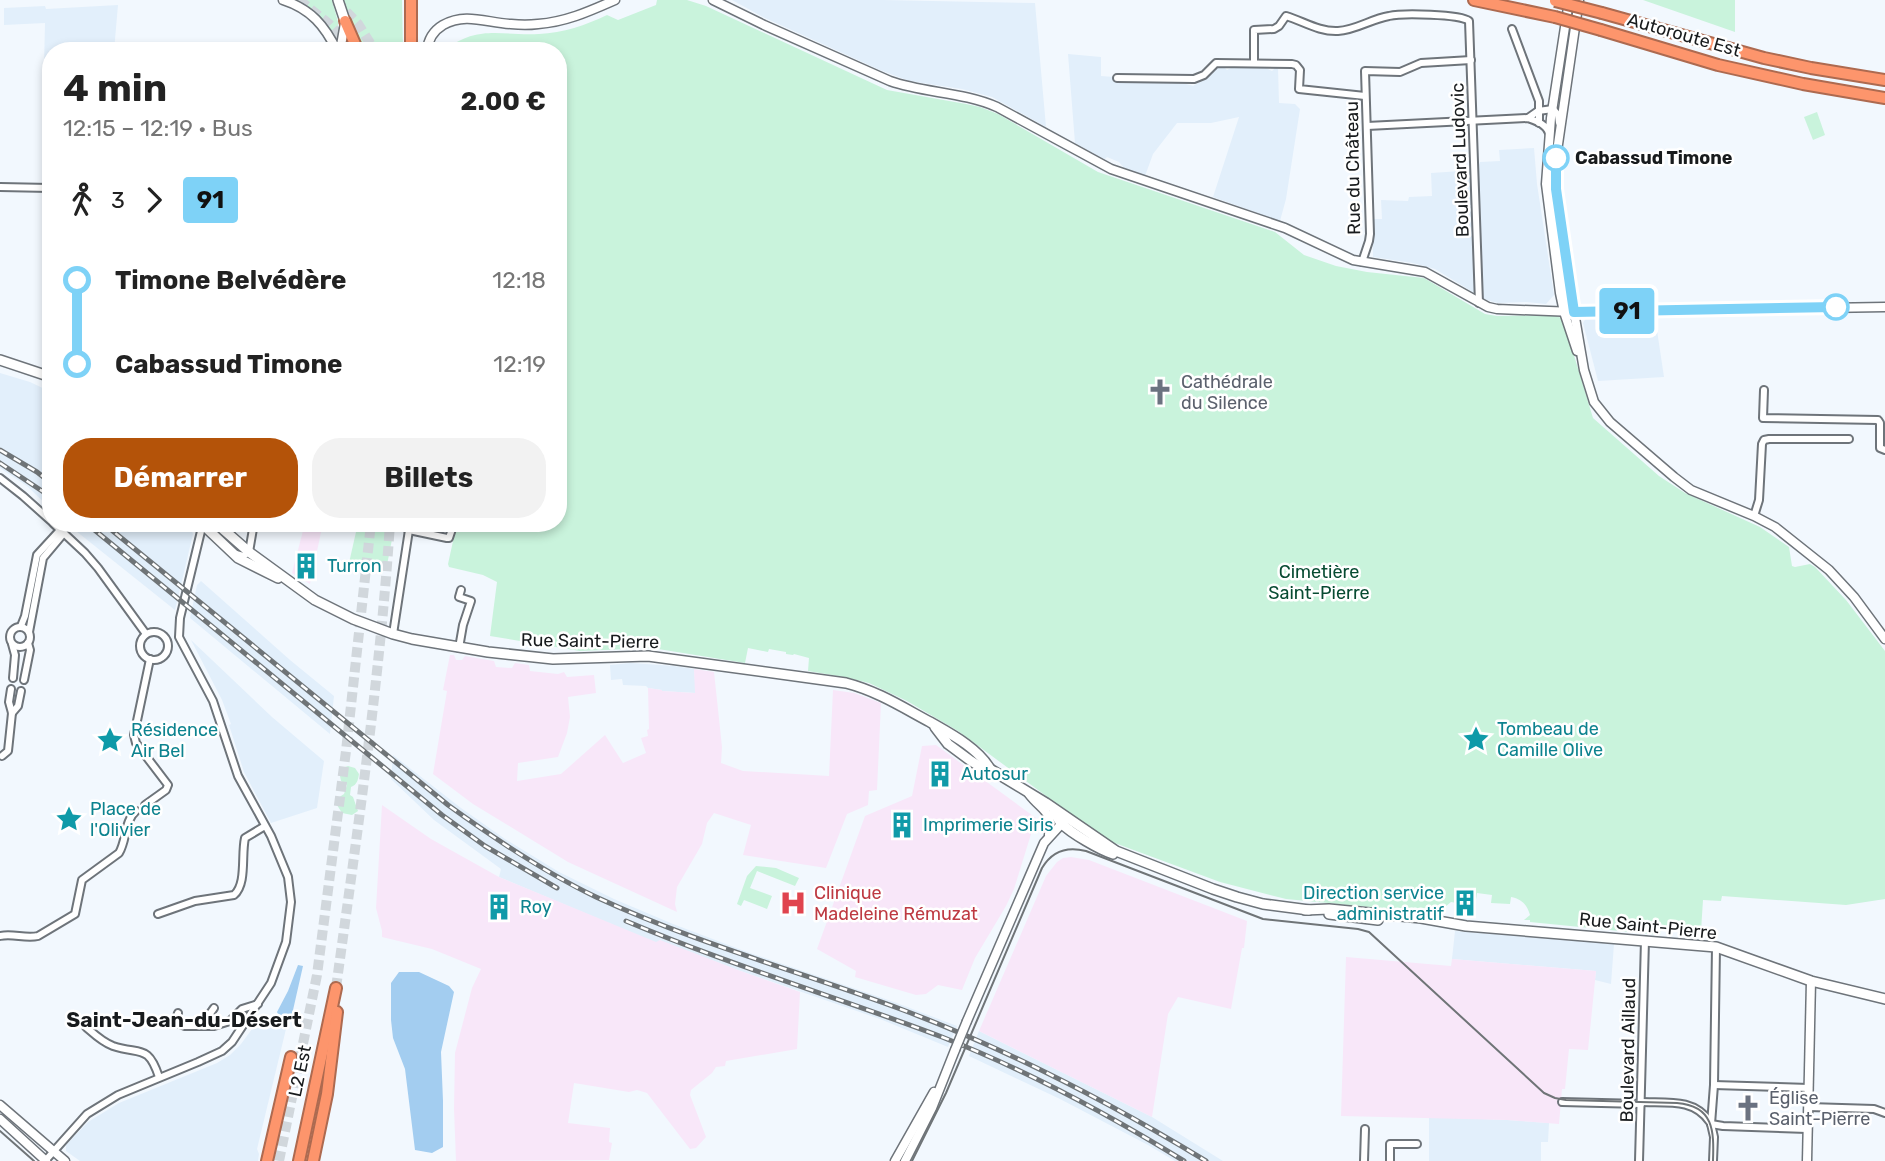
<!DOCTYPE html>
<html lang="fr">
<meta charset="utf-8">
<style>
:root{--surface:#fff;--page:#f2f2f2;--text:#222;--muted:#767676;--accent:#b45309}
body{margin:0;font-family:Rubik,sans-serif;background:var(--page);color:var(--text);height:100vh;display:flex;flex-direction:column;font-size:26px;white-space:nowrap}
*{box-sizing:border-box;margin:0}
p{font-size:23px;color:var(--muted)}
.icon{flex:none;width:38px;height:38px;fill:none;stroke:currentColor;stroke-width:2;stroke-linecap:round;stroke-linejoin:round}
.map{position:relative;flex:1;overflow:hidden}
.side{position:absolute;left:42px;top:42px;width:525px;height:490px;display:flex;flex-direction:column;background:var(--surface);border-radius:28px;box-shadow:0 4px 10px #0003}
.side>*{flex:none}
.badge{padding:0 14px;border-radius:5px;font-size:24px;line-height:46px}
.map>.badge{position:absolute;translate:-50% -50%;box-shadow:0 0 0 4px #fff}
.legs{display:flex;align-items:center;gap:10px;height:77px;padding:0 21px;font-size:23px}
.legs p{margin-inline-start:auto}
.summary{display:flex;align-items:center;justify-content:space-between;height:119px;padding:0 21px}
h1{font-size:38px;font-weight:700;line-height:52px}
.primary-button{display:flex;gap:14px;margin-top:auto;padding:14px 21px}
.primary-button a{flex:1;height:80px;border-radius:28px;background:var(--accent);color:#fff;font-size:28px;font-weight:700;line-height:80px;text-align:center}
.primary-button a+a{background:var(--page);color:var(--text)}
ul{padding:0 21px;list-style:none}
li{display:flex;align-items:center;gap:24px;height:84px;font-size:26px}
li i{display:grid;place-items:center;width:10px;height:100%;margin:0 9px;background:currentColor}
li i::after{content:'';width:18px;height:18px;margin:-9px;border:5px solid;border-radius:50%;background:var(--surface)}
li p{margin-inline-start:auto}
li:first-child i{background:linear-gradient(#0000 50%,currentColor 0)}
li:last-child i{background:linear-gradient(currentColor 50%,#0000 0)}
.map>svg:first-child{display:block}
.built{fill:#e2effb}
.industrial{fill:#f8e7f9}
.green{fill:#c9f3dc}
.water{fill:#a3cdf0}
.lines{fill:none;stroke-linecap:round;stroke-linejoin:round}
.motorway-tunnel{stroke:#d1d7dc;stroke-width:10;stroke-dasharray:10 5;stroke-linecap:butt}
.minor-casing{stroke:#6e747a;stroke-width:10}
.tertiary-casing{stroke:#6e747a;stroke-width:11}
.secondary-casing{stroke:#6e747a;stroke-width:12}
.motorway-casing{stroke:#ad6a50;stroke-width:14}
.minor{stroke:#fff;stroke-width:6}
.tertiary{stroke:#fff;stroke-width:8}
.secondary{stroke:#fff;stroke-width:9}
.motorway{stroke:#fd956c;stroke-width:10}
.tram{stroke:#6f7477;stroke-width:2}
.rail-casing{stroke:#6f7477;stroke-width:5}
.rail{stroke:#fff;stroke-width:2.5;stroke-dasharray:8;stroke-linecap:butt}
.tertiary-bridge-casing{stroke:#6e747a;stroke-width:11;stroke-linecap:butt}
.motorway-bridge-casing{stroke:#ad6a50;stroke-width:14;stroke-linecap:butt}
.tertiary-bridge{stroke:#fff;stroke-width:8}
.motorway-bridge{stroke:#fd956c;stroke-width:10}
.line-1-casing{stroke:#fff;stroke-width:16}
.line-1{stroke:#7ed2f7;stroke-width:10}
.stop-1-dot{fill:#fff;stroke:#7ed2f7;stroke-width:3.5}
.labels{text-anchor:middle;stroke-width:5;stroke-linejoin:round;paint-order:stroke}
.street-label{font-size:18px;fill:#181b1d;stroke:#fff}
.stop-label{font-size:18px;font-weight:bold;fill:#181b1d;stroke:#fff;text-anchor:start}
.worship-label{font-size:18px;fill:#5b616d;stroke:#fff;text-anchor:start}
.culture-label{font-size:18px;fill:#0d838f;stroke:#fff;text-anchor:start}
.park-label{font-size:18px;fill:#074b32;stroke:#fff}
.health-label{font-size:18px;fill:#be3a42;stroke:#fff;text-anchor:start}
.quarter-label{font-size:21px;font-weight:bold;fill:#181b1d;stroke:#fff}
</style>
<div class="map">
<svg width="1885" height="1161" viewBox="0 0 1885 1161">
<rect width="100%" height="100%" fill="#f2f8fe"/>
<g class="built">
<polygon points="732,0 883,0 1035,3 1046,127 992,97 962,89 909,81 880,70 765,18"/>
<polygon points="118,5 114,51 51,51 51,66 44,66 45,23 4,25 4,8 45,6 46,9"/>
<polygon points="1068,54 1101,57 1101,76 1114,77 1114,82 1179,82 1193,86 1209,77 1216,66 1224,67 1227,70 1235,66 1266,68 1272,71 1275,68 1278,68 1279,103 1295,104 1300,109 1286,199 1280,221 1213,197 1239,117 1211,123 1177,123 1153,154 1145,176 1124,168 1119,162 1107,157 1105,159 1098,156 1075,143"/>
<polygon points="1534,148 1537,184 1554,295 1546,304 1526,302 1498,303 1486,300 1435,269 1413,263 1373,257 1372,219 1382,219 1381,200 1408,201 1409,197 1432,196 1431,173 1477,170 1480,162 1500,161 1499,150"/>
<polygon points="1655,317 1664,377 1598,381 1583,323 1586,318"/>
<polygon points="0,373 30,382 51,392 51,509 27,486 0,468"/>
<polygon points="66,523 191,523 190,527 193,534 175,610"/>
<polygon points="201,581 290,660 334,696 330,734 190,618 197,585"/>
<polygon points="191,640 272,717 324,761 317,808 271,823 244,772 229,725 231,724 222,700"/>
<polygon points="631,663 674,666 694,669 696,693 662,691 662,690 648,688 646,686 623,685 622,679 611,680 610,665"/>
<polygon points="393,755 461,808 505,839 559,872 614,899 673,924 747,952 894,1002 957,1026 948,1047 880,1019 738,970 664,942 660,940 656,943 499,877 501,869 434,820 391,779"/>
<polygon points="1455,931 1614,944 1611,984 1595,980 1596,971 1452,959"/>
<polygon points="260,1018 286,1029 257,1149 259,1154 258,1161 80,1161 66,1151 66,1145 88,1122 119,1103 217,1063 230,1055 241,1044"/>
<polygon points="979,1031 1152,1117 1223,1161 1175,1161 1148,1145 1060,1099 969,1056"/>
<polygon points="1429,1117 1507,1120 1549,1123 1548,1142 1541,1142 1541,1161 1429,1161"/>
</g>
<g class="industrial">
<polygon points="305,523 323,523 310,584 292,573"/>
<polygon points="450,655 454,655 456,660 462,660 465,656 494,661 496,667 512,668 515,663 529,665 530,671 558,674 564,672 567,677 594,675 596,693 568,697 570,717 567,733 558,757 518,763 517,781 561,774 605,735 623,763 646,753 641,738 648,736 647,730 649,729 648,688 662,690 662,691 695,693 694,669 714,672 722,747 721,763 743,771 829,776 833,690 854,693 881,703 877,790 869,791 868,805 847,814 826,868 743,855 751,825 714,813 707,823 702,844 677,887 675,904 677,912 568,862 473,804 433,774 447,691 443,690"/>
<polygon points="936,745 1036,818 1014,889 1006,906 975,958 962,990 938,985 926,994 916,995 855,977 856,971 817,949 865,816 912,796 922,746"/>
<polygon points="382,805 431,839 499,877 656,942 660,940 738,970 800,992 797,1049 726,1061 725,1066 716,1067 712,1073 691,1090 690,1095 706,1137 696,1148 690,1149 647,1093 637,1090 629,1092 574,1083 568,1123 610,1128 609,1142 612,1143 609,1160 456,1161 454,1109 455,1053 472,988 481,969 432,949 382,937 382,931 376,908"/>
<polygon points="1071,857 1089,860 1247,921 1244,948 1242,948 1231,1009 1178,997 1168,1014 1152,1117 979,1031 1046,876 1057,862 1063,858"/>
<polygon points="1346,957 1451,966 1452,959 1596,971 1588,1050 1569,1049 1565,1089 1562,1089 1559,1124 1507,1120 1341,1116"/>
</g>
<g class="green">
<polygon points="288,0 332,0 338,22 338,45"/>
<polygon points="343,0 402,0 403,51 364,51"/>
<path d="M657 0H687L706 6 887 90 966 104 980 107 998 114 1098 172 1275 232 1304 255 1336 266 1367 272 1424 278 1485 314 1497 316 1555 315 1563 319 1593 418 1659 476 1685 493 1760 527 1789 547 1792 566 1795 567 1810 564 1815 567 1846 600 1885 651V899L1846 905 1722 896 1721 901 1703 900 1701 931 1661 928 1660 935 1530 922V920H1524L1530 915C1527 905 1522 899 1511 897L1510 904 1491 903 1492 895 1477 893 1475 906 1451 902 1445 907 1442 914 1286 899 1220 882 1112 842 1099 835 958 731 907 701 869 683 844 677 808 671 809 658 794 654 793 655 786 654V652L769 649 768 652 748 648 745 663 652 648 580 651 490 636 497 582 483 575 449 567 448 564 457 523H558V51H444C477 24 501 36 539 34 563 33 586 25 607 15L618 20 656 5Z"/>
<polygon points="1643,0 1735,0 1735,32"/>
<polygon points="1817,112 1825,135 1813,140 1804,117"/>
<polygon points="358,523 395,524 386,570 349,563"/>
<path d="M348 766 355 768 359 774C358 780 357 785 351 787L350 795 353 797 358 811 352 815 342 813 337 805 338 798 344 794 347 785 341 781 340 776 342 768Z"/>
<polygon points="756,866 776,868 799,878 795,886 757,871 750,888 772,896 767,909 744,900 741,906 737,904 747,876"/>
</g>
<g class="water">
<polygon points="298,965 303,966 291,1019 279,1016 277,1012 288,991"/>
<polygon points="399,972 419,972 449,986 454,992 441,1052 443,1101 443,1147 432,1153 415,1150 405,1069 393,1038 391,1020 391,983"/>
</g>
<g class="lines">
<g class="motorway-tunnel">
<polyline points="299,0 329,24 354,51"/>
<polyline points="336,1 358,24 375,51"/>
<path d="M336 988C357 834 380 678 390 523"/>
<polyline points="279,1161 317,975 346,751 371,523"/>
</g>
<g class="minor-casing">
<g id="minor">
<polyline points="1512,29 1539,101 1539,123"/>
<path d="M1254 63V30L1274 29 1279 26 1286 16C1303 21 1319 32 1338 31 1356 30 1371 19 1389 16 1402 13 1460 14 1469 21L1479 303"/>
<polyline points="1117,78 1194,79 1204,75 1216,63 1292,64 1296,65 1300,70 1299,89 1365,96"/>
<polyline points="1528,118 1538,111 1553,109 1558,115 1559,123"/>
<path d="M1367 126 1528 118C1536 121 1546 124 1549 133"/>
<polyline points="0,187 50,188 51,185"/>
<polyline points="1362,262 1369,241 1370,234 1365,71 1400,72 1421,63 1471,60"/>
<polyline points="1764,390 1763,418 1878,420 1880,423 1880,448 1885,450"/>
<polyline points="0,478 23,496 51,521"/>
<polyline points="1754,516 1759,500 1762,444 1764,440 1769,439 1849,439"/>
<polyline points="53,523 85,553 98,568 146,634"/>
<polyline points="399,523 409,530 447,538 449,538 454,523"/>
<polyline points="236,554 243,556 249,552 254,523"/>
<polyline points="21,626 25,616 37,555 60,530"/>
<circle cx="20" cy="637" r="10"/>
<circle cx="154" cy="646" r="14"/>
<polyline points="29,632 43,558 64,533"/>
<polyline points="393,634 409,530"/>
<polyline points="12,644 15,655 13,678"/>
<polyline points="459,648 463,625 471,601 459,597 461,590"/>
<polyline points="24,680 30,650 28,643"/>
<polyline points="12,713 18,706 21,691"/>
<polyline points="2,756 8,751 12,713 9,702 11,689"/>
<polyline points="145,805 166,790 168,785 136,743 134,735 150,659"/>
<path d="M158 914 195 901 234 895C247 884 241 855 245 838L265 826"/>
<path d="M0 936C13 933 25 939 38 936L75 914 82 880 119 853C127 840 124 821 136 811"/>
<polyline points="178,1013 175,1022 185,1026 214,1026 230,1021 242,1009 258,1004"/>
<polyline points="190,1023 204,1022 214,1008"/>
<path d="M86 1027C94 1034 102 1042 113 1046 141 1055 148 1044 159 1077"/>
<polyline points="1714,1085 1809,1088"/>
<polyline points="1562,1102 1641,1104"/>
<path d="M1641 1102C1667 1103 1694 1098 1710 1122"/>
<polyline points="1809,1107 1874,1109 1885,1113"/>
<polyline points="1711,1124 1723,1126 1807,1129"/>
<polyline points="45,1161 87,1114 118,1095 198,1062 222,1051 232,1042 271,983 286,942 291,902 288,877 271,836 238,776 213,701 179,637 180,618 203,523"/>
<polyline points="1364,1161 1365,1129"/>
<polyline points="1390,1161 1390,1144 1417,1144"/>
<polyline points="1639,1161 1645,940"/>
<polyline points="1713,1161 1714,1137 1711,1124 1714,1085 1716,947"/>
</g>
</g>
<g class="tertiary-casing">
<g id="tertiary">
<path d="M283 0C311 9 325 26 337 51"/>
<path d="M713 0 764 25 890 81C924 93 963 92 997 107L1111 169 1285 228 1353 260 1425 272 1488 307 1497 309 1574 312 1885 307"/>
<polyline points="1579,0 1556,158 1556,189 1574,312 1584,370 1594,402 1610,422 1674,477 1691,490 1754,516 1775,527 1829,570 1854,597 1885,639"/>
<polyline points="1569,1 1551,118 1546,184 1560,293 1564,312 1577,351"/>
<polyline points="340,51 345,23"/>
<path d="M427 51C428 39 433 31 443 25 466 12 487 23 511 24 520 25 530 25 538 24 566 22 590 11 615 0"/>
<path d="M1029 794C1041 810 1054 811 1049 834"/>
<polyline points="967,1021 1044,843 1065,820"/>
<polyline points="0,1105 65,1161"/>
<polyline points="0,1119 46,1161"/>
<polyline points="895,1161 934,1092"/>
<polyline points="905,1161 932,1108 955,1050"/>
<polyline points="1807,1161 1811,981"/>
</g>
</g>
<g class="secondary-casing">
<g id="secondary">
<polyline points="338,0 345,21"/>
<polyline points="0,360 51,377"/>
<polyline points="201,523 238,558 278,578"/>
<path d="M216 523 249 552 315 600 353 619 393 634 412 639 488 652 553 659 648 656 846 683C877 691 902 707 930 722 951 734 978 748 990 769"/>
<polyline points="935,727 948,744 971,761 979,766 990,769 1046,803 1116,851 1213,889 1237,897 1263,904 1309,910"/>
<path d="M1054 813C1057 816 1058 820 1061 823 1071 833 1100 850 1113 854"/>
<polyline points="1305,910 1329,909 1421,918 1466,926 1716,947 1811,981 1885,999"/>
<polyline points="1329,914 1378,920"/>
</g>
</g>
<g class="motorway-casing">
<g id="motorway">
<polyline points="411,0 411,51"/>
<polyline points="1474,0 1555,17"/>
<polyline points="1602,13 1764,58 1811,68 1885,80"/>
<polyline points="345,21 358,51"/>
<polyline points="1601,30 1718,65 1803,84 1885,98"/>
<polyline points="267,1161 291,1057"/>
<polyline points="299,1161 336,988"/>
<polyline points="313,1161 327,1094 337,1012"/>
</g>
</g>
<use href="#minor" class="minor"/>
<use href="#tertiary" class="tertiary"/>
<use href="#secondary" class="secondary"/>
<use href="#motorway" class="motorway"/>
<g class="tram">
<polyline points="0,1131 34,1161"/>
<path d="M912 1161 946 1093 1042 868C1052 851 1067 846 1086 851L1263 919 1358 929 1369 932 1544 1093 1555 1098 1566 1100 1677 1103C1714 1106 1714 1131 1713 1161"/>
</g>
<g class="rail-casing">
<g id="rail">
<polyline points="0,450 37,472 51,483"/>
<polyline points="0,463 51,497"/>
<polyline points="86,523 442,815 485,846 557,888"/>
<path d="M103 523 448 805C495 839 544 872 596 897 695 943 801 972 903 1010 1009 1050 1109 1102 1206 1161"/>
<path d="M626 921C730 965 837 997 942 1037 1026 1070 1108 1114 1184 1161"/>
</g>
</g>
<use href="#rail" class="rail"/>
<g class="tertiary-bridge-casing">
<polyline id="tertiary-bridge" points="955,1050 967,1021"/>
</g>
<g class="motorway-bridge-casing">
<g id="motorway-bridge">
<polyline points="1555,1 1602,13"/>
<polyline points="1555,17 1601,30"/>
</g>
</g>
<use href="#tertiary-bridge" class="tertiary-bridge"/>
<use href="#motorway-bridge" class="motorway-bridge"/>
</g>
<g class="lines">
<g class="line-1-casing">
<polyline id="line-1" points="1556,158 1556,189 1574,312 1836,307"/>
</g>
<use href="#line-1" class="line-1"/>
</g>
<defs>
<g id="church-bare" transform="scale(2.1)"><path d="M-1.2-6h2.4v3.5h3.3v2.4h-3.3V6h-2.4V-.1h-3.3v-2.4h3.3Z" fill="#6b7280" stroke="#fff" stroke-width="2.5" paint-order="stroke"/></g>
<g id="building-bare" transform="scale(2.1)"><path d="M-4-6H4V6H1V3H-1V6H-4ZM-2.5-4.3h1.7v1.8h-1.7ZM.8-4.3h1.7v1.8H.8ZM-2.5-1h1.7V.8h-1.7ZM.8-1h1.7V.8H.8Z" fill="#0f9aa8" stroke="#fff" stroke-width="2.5" paint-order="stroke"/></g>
<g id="sight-bare" transform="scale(2.1)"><path d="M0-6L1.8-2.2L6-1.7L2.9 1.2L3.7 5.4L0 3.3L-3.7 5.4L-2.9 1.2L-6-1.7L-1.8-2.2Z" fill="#0f9aa8" stroke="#fff" stroke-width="2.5" paint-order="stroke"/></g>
<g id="hospital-bare" transform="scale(2.1)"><path d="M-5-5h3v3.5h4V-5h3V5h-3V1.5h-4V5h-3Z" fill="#e0444e" stroke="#fff" stroke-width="2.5" paint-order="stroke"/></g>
</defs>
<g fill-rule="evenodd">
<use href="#church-bare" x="1160" y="392"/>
<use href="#building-bare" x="306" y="566"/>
<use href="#sight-bare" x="1476" y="739"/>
<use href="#sight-bare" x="110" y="740"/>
<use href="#building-bare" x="940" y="774"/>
<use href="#sight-bare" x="69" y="819"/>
<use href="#building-bare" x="902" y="825"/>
<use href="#hospital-bare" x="793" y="903"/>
<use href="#building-bare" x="1465" y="903"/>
<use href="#building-bare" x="499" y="907"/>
<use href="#church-bare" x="1748" y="1108"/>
</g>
<g class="stop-1-dot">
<circle cx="1556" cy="158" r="12"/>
<circle cx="1836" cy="307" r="12"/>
</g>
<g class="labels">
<g class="street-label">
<text transform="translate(1684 35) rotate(16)" y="6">Autoroute Est</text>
<text transform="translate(1460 160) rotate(-92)" y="6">Boulevard Ludovic</text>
<text transform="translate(1353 168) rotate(-91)" y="6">Rue du Château</text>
<text transform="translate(590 641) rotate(1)" y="6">Rue Saint-Pierre</text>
<text transform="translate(1648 926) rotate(6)" y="6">Rue Saint-Pierre</text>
<text transform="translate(1628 1050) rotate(-89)" y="6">Boulevard Aillaud</text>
<text transform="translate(300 1071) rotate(-78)" y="6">L2 Est</text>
</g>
<g class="stop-label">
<text x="1575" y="164">Cabassud Timone</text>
</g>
<g class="worship-label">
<text x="1181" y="388">Cathédrale<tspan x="1181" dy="21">du Silence</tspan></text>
<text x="1769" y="1104">Église<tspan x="1769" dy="21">Saint-Pierre</tspan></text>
</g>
<g class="culture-label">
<text x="327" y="572">Turron</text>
<text x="1497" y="735">Tombeau de<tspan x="1497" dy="21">Camille Olive</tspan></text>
<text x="131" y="736">Résidence<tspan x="131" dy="21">Air Bel</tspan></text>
<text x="961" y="780">Autosur</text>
<text x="90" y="815">Place de<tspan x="90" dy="21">l'Olivier</tspan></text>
<text x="923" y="831">Imprimerie Siris</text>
<text x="1444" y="899" text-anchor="end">Direction service<tspan x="1444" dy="21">administratif</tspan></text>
<text x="520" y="913">Roy</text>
</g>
<g class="park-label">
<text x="1319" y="578">Cimetière<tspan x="1319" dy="21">Saint-Pierre</tspan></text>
</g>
<g class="health-label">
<text x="814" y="899">Clinique<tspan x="814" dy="21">Madeleine Rémuzat</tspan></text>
</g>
<g class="quarter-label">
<text x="184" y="1027">Saint-Jean-du-Désert</text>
</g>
</g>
</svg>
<b class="badge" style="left:1627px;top:311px;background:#7ed2f7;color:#111">91</b>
<section class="side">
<div class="summary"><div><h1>4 min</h1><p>12:15 – 12:19 · Bus</p></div><b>2.00 €</b></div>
<div class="legs"><svg class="icon" aria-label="walk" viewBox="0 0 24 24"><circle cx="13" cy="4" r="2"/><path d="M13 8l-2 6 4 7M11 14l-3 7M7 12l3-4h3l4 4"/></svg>3<svg class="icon" aria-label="forward" viewBox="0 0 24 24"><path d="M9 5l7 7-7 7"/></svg><b class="badge" style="background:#7ed2f7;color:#111">91</b></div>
<ul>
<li><i style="color:#7ed2f7"></i><b>Timone Belvédère</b><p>12:18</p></li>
<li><i style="color:#7ed2f7"></i><b>Cabassud Timone</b><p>12:19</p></li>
</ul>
<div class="primary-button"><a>Démarrer</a><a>Billets</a></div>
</section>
</div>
